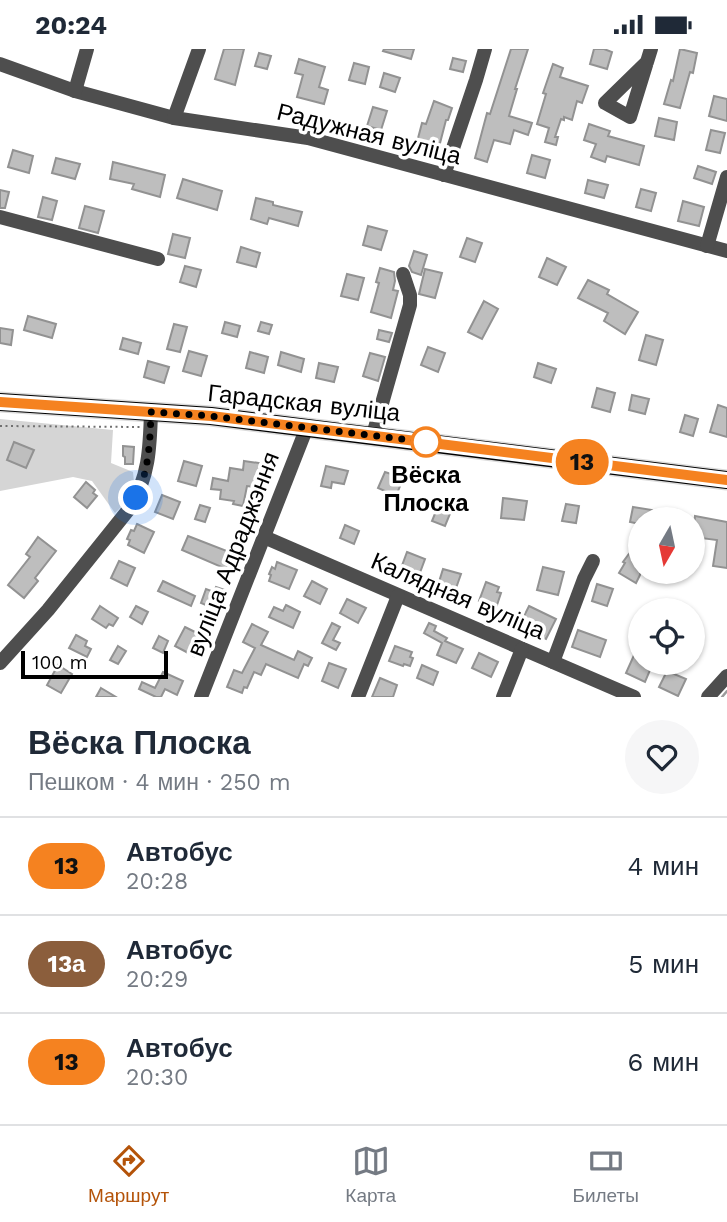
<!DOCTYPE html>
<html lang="ru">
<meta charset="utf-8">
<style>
:root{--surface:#fff;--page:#f6f6f7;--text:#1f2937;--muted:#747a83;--line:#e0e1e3;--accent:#b45309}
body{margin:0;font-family:"Work Sans",sans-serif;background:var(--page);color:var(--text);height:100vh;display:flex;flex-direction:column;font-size:26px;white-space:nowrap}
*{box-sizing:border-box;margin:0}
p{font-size:23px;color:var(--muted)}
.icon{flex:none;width:38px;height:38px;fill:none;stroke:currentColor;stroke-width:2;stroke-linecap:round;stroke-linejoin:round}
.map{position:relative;height:648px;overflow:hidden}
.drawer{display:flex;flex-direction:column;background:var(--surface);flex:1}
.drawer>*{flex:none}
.badge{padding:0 14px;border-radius:23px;font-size:24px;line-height:46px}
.needle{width:46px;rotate:189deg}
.buttons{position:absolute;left:628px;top:458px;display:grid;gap:14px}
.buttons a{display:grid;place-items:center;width:77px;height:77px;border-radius:50%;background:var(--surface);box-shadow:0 2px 5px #0004;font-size:35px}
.scale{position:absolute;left:21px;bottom:18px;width:147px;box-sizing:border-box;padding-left:7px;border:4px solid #000;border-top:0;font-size:19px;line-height:24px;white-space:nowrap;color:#000;-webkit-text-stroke:5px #fff;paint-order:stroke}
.you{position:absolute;width:35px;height:35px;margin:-18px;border:5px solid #fff;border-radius:50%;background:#1a73e8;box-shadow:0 0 0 10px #1a73e833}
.map>.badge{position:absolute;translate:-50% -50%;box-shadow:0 0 0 4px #fff}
.round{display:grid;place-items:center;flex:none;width:74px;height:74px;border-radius:37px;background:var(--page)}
.head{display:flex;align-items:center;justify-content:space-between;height:119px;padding:0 28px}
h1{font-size:33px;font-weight:600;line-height:52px}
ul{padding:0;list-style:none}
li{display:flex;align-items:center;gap:21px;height:98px;padding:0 28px;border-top:2px solid var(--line)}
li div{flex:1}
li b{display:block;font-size:26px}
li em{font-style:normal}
li .badge{min-width:77px;font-weight:700;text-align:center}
.status{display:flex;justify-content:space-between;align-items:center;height:49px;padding:0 35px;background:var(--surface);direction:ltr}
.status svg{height:19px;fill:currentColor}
.menu{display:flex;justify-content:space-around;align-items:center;height:98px;border-top:2px solid var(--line);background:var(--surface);font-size:19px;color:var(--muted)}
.menu a{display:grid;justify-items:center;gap:4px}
.menu .on{color:var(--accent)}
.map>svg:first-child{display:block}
.green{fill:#d5d5d5}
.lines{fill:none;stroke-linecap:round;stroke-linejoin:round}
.stream{stroke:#9c9c9c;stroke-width:2.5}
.building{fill:#bebebe;stroke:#929292;stroke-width:2}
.major-casing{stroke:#dbdbdb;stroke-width:21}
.path{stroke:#707070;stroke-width:2;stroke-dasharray:2 3.5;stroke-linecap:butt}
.minor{stroke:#4e4e4e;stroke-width:14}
.major{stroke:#000;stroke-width:18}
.line-casing{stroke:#fff;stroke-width:16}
.line{stroke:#f58220;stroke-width:10}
.walk{stroke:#000;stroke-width:7;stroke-dasharray:0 12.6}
.stop-dot{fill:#fff;stroke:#f58220;stroke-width:3.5}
.labels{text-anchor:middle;stroke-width:7;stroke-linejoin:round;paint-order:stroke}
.street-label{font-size:24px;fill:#000;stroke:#fff}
.stop-label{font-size:24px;font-weight:bold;fill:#000;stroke:#fff}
</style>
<div class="status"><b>20:24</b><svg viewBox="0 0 49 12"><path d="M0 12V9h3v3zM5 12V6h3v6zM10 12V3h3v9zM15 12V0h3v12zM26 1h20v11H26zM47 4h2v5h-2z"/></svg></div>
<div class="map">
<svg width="727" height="648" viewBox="0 0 727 648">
<rect width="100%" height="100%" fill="#fff"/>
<polygon class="green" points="0,370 113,381 111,414 133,423 135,444 115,464 92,432 73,428 0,442"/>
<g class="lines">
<polyline class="stream" points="722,648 727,642"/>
</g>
<g class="building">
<polygon points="224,0 244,0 235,36 215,30"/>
<polygon points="384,0 414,0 411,10 383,2"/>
<polygon points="511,0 528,0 515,40 517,40 509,67 532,74 528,86 514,81 510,95 494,91 487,113 475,109 487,64 490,65"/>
<polygon points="594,0 604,0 612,3 607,20 590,15"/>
<polygon points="680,0 697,4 693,24 690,23 680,59 664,55 671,31 673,32"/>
<polygon points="259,4 271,7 267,20 255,17"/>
<polygon points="453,9 466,12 463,23 450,20"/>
<polygon points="299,10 325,18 319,38 328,41 324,55 297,48 303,26 295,24"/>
<polygon points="354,14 369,18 365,35 349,31"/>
<polygon points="553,15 563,19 560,28 588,37 582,54 577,52 572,71 564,68 564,71 561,70 555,88 558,88 556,96 545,93 549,79 537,75 546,45 543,44"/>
<polygon points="384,24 400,29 395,43 380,38"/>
<polygon points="714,47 727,50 727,72 709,67"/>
<polygon points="434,52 452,59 448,71 446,71 439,98 417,93 422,74 426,75"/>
<polygon points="373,58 387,62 381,81 367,77"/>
<polygon points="659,69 677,73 674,91 655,87"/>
<polygon points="589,75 610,82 608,87 644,97 639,116 607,107 605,113 591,108 596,95 584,91"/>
<polygon points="711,81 725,84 720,104 706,101"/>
<polygon points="13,101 33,107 29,124 8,118"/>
<polygon points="532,106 550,111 545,129 527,124"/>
<polygon points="56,109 80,115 75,130 52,124"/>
<polygon points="113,113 165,126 160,148 132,140 134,135 110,130"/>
<polygon points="698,117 716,123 712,135 694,129"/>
<polygon points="183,130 222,142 217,161 177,149"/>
<polygon points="588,131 608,136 604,149 585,144"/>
<polygon points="641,140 656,144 651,162 636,158"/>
<polygon points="0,141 9,143 5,159 0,159"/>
<polygon points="43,148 57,152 52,171 38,168"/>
<polygon points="256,149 273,153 273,156 302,163 298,177 269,169 267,175 251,170"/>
<polygon points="683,152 704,158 699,177 678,172"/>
<polygon points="85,157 104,162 98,184 79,179"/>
<polygon points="368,177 387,182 381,201 363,196"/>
<polygon points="173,185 190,189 185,209 168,205"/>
<polygon points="467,189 482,194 475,213 460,208"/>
<polygon points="241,198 260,204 256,218 237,213"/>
<polygon points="414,202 427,206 421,226 412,223 409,217"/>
<polygon points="547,209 566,218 557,236 539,228"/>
<polygon points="185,217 201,221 196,238 180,233"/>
<polygon points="380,219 394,223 395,232 393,241 398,242 391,269 371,263 379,234 376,233"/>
<polygon points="425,220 442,224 435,249 419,245"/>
<polygon points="347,225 364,229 358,251 341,247"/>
<polygon points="588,231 609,241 607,245 638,263 625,285 604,272 608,264 578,249"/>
<polygon points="484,252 498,260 482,290 468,283"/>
<polygon points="28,267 56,275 52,289 24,281"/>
<polygon points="225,273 240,277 237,288 222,284"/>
<polygon points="261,273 272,276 269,285 258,282"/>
<polygon points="174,275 187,278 180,303 167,300"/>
<polygon points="0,279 13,281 11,296 0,294"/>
<polygon points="379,281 392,284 389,293 377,290"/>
<polygon points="646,286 663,291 656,316 639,311"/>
<polygon points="123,289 141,294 138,305 120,300"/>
<polygon points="428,298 445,304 438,323 421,316"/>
<polygon points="189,302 207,307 201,327 183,322"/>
<polygon points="250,303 268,308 264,324 246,319"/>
<polygon points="281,303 304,310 301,323 278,316"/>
<polygon points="370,304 385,308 378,332 363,327"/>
<polygon points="148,312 169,318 164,334 144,328"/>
<polygon points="319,314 338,318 334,333 316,329"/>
<polygon points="538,314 556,320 551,334 534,328"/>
<polygon points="597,339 615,344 610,363 592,358"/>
<polygon points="632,346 649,350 645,365 629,361"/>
<polygon points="718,356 727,359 727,388 710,383"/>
<polygon points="685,366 698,370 693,387 680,383"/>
<polygon points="14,393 34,401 26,419 7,411"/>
<polygon points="123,397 134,398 133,415 125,415 125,408 123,407"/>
<polygon points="184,412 202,417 196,437 178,432"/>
<polygon points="244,412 266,415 263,439 247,437 243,457 233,455 234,452 220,450 221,441 211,440 213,429 228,432 230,419 243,421"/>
<polygon points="326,417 348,422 344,435 332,433 331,439 321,437"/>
<polygon points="392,422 400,426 399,429 403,430 396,447 378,439 385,423 391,425"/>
<polygon points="86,433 95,441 93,444 97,447 87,459 74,448"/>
<polygon points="162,446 180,453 173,470 155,463"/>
<polygon points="503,449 527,452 524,471 501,469"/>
<polygon points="441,450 454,455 445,477 432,472"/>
<polygon points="566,455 579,457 576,474 562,472"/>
<polygon points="200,456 210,459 205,473 195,470"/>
<polygon points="633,458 652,461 650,471 640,471 640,475 630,473"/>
<polygon points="695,467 727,473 727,519 713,517 717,491 693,488"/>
<polygon points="137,475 154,483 144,504 128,496 130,491 127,490 131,481 134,482"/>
<polygon points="345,476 359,482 354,495 340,489"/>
<polygon points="188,487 232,504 226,520 182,501"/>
<polygon points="38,488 56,502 35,529 38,532 24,549 8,536 30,508 26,505"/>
<polygon points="631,502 640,508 640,526 636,534 619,524 625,514 623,513"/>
<polygon points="407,503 425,510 418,529 400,522"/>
<polygon points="119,512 135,519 127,537 111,529"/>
<polygon points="277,513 297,521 289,540 269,532 271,526 269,525 272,518 275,520"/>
<polygon points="543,518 564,523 558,546 537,541"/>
<polygon points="443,520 461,525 455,542 438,536"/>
<polygon points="163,532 195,547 191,557 158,542"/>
<polygon points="312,532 327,540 320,555 304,547"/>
<polygon points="486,533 499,538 497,543 501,544 496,559 479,552"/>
<polygon points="597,535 613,540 607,557 592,552"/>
<polygon points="216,538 225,541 219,555 217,554 215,560 201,554 206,540 214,543"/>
<polygon points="347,550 366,559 358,574 340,564"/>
<polygon points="286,556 300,563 293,579 269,568 274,558 283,562"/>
<polygon points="100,557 118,569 113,577 109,575 106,579 92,570"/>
<polygon points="136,557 148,563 142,575 130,568"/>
<polygon points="529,557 556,570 546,590 519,577"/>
<polygon points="332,574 340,578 333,591 340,594 336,601 322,594"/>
<polygon points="429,574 436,577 434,582 447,589 445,592 463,600 456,614 437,606 442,594 424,584"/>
<polygon points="252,575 268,583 261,596 294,611 298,602 312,609 308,617 304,615 298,629 266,615 261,626 254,623 247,639 244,638 242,644 227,638 234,621 242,624 255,599 243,593"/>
<polygon points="185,578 201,586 194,598 197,600 194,607 175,597"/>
<polygon points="578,581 606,591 600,608 572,598"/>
<polygon points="76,586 87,592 85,597 91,600 87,608 69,599"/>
<polygon points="159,587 168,592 163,604 153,599"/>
<polygon points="118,597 126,602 118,615 110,611"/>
<polygon points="395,597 412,603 410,608 413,609 410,617 404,615 403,617 389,612"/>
<polygon points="479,604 498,613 491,628 472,619"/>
<polygon points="635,604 640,607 640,614 653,614 645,633 626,624"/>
<polygon points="329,614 346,620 338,639 322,632"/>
<polygon points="58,616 72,625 61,644 47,636"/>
<polygon points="422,616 438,623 433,636 417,629"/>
<polygon points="667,622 686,630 678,647 659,638"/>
<polygon points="163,623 183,632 177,646 165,640 161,648 156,648 139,640 142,633 155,639"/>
<polygon points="380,629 397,636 393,648 372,648"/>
<polygon points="101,639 116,648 96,648"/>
</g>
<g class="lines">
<g class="major-casing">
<polyline id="major" points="0,353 211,367 727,431"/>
</g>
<polyline class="path" points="0,377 140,378"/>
<g class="minor">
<polyline points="647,13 605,54 630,68 651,0"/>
<polyline points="0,15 75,42 174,69 308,89 727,202"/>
<polyline points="75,42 87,0"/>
<polyline points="174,69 199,0"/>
<polyline points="444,126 476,31 485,0"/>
<polyline points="0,168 158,210"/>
<polyline points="707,197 727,128"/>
<polyline points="373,386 410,256 410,246 403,225"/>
<polyline points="264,488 634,648"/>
<polyline points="553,613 584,530 593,512"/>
<path d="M0 614 48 561 129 460C149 430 150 398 151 363"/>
<polyline points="201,648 307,378"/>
<polyline points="358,648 398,547"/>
<polyline points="503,648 522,600"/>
<polyline points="708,648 727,627"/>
</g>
<use href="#major" class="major"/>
</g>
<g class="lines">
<g class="line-casing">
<polyline id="line" points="0,353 211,367 400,390 727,431"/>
</g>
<use href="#line" class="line"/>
<path class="walk" d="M136 449C149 421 150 393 151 363L211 367 426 393"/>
</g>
<circle class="stop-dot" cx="426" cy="393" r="14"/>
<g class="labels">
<g class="street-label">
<text transform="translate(369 85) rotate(14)" y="8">Радужная вуліца</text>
<text transform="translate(304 354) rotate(6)" y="8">Гарадская вуліца</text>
<text transform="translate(233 505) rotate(-69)" y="8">вуліца Адраджэння</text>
<text transform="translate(458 547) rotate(23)" y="8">Калядная вуліца</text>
</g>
<g class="stop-label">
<text x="426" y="434">Вёска<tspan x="426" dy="28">Плоска</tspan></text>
</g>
</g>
</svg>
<div class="buttons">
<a><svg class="needle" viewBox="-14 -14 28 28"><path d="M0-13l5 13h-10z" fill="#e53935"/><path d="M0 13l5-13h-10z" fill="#747a83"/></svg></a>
<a><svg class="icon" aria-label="locate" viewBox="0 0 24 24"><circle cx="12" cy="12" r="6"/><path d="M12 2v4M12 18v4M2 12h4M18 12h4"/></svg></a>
</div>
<div class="scale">100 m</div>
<div class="you" style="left:136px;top:449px"></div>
<b class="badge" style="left:582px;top:413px;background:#f58220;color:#111">13</b>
</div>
<section class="drawer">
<div class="head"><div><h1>Вёска Плоска</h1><p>Пешком · 4 мин · 250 m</p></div><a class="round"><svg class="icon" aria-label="heart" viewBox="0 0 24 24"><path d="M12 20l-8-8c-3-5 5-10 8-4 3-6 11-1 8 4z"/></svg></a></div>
<ul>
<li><span class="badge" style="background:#f58220;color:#111">13</span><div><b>Автобус</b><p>20:28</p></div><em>4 мин</em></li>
<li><span class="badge" style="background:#8b5e3c;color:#fff">13а</span><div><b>Автобус</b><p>20:29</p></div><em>5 мин</em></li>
<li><span class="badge" style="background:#f58220;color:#111">13</span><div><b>Автобус</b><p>20:30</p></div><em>6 мин</em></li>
</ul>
</section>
<nav class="menu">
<a class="on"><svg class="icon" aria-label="directions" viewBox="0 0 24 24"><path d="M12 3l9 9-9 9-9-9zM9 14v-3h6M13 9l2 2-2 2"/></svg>Маршрут</a>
<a><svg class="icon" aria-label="map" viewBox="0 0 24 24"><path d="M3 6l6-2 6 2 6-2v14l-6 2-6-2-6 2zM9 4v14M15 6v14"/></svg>Карта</a>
<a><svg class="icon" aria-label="tickets" viewBox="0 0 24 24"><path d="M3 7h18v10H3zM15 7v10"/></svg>Билеты</a>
</nav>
